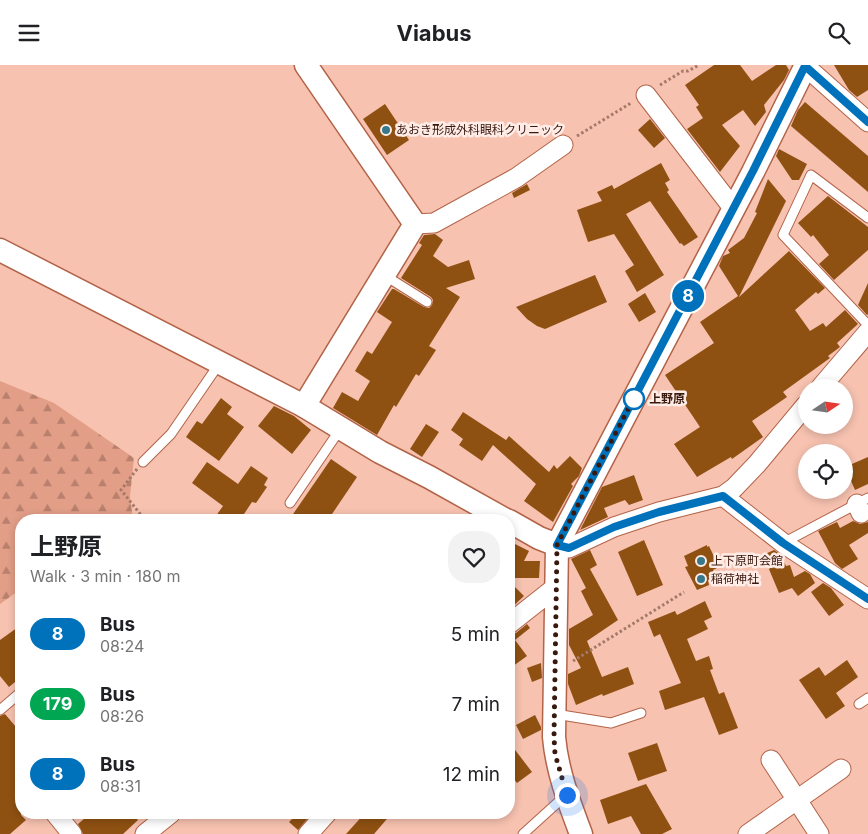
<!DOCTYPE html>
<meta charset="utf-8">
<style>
:root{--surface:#fff;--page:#f2f2f2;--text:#202124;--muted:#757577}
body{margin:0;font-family:Inter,"Noto Sans JP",sans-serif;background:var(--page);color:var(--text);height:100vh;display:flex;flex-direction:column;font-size:19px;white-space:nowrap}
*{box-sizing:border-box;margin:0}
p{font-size:16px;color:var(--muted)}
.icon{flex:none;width:28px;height:28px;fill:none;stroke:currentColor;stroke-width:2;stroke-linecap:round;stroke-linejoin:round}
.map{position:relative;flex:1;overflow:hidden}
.sheet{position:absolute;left:15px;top:449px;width:500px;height:305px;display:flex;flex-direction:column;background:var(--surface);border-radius:20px;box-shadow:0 2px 8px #0003}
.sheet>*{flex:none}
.badge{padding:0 10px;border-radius:16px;font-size:18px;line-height:32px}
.needle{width:32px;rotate:77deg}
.tools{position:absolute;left:798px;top:314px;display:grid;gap:10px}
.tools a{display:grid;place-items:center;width:55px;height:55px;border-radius:50%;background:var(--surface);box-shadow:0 2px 8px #0003;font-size:25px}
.you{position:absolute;width:25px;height:25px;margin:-12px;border:4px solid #fff;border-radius:50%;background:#1a73e8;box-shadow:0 0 0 8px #1a73e833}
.map>.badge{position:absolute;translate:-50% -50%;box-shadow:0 0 0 2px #fff}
.round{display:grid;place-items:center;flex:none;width:52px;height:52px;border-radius:20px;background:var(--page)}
.headline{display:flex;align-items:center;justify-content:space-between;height:85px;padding:0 15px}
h1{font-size:24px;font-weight:700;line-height:38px}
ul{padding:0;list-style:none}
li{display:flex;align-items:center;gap:15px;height:70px;padding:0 15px}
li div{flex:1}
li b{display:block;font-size:19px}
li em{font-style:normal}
li .badge{min-width:55px;font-weight:700;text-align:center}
header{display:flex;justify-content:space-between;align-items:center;height:65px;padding:0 15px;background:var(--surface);font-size:22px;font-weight:700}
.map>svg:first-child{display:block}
.forest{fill:url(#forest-firs)}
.building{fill:#8f5112}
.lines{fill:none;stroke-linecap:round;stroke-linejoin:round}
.service-casing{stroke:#b26348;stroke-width:11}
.minor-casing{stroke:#b26348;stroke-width:21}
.tertiary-casing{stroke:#b26348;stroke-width:25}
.path{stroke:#a5796a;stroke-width:3;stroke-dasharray:2.5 2.5;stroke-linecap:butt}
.service{stroke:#fff;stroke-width:9}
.minor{stroke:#fff;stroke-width:19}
.tertiary{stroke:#fff;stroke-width:22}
.line-casing{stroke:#fff;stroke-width:11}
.line{stroke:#0072bc;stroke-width:8}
.walk{stroke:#39190e;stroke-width:5;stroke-dasharray:0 9}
.poi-dot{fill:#37788b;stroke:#ffece6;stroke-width:2}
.stop-dot{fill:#fff;stroke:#0072bc;stroke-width:2.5}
.labels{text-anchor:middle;stroke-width:5;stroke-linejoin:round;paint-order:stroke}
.poi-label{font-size:12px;fill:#39190e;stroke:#ffece6;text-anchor:start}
.stop-label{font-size:12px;font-weight:bold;fill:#39190e;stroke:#ffece6;text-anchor:start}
</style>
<header><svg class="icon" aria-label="menu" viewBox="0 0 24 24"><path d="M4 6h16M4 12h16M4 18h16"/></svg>Viabus<svg class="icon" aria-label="search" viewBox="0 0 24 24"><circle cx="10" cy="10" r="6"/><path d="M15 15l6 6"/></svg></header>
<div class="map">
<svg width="868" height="769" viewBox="0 0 868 769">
<defs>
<pattern id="forest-firs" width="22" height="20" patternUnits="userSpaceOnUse" patternTransform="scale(1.25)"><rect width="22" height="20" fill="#e29e87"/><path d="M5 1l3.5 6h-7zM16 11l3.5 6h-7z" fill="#b8806d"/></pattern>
</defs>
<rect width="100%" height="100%" fill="#f7c2b0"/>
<polygon class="forest" points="0,316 54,338 134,393 130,431 133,455 21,455 21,524 0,539"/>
<g class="building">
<polygon points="714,0 740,0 752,16 776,0 786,0 789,5 784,15 764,40 766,47 755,61 743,45 722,60 740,81 720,107 687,64 703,53 696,42 699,40 685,20"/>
<polygon points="834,0 868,0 868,25 857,32 849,25"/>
<polygon points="805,37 868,91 868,127 791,61 798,45"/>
<polygon points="385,39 409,75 387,90 363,54"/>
<polygon points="650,54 665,73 654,83 638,65"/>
<polygon points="779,84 807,99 799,115 792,115 776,91"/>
<polygon points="661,98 670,115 665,118 669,125 667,127 698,172 684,181 681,178 680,179 650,136 626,149 664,210 637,227 625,206 634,200 614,169 588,177 577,145 602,136 597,127 612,120 614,124"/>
<polygon points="768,114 786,136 739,232 789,186 825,223 818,229 816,227 795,245 810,266 823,258 826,262 845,245 858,259 837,278 840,282 828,291 830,293 783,327 787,332 752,356 763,372 732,394 731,392 697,412 674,379 700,362 665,310 714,278 700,257 738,231 719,201 723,191 730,188 728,185 744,173 757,148 755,147"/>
<polygon points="527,119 530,125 514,133 512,128"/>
<polygon points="828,131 868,162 868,185 834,215 819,199 829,190 813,170 811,172 798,158"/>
<polygon points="435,169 443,175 433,191 448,202 469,195 475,214 446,223 460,232 429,281 436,285 419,311 416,309 396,342 394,340 377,370 333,343 342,327 358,336 370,316 355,306 367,286 372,289 392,257 377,247 392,224 394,224 424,242 429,243 432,240 433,235 431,232 401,213 422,180 419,178 424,170"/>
<polygon points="595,210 607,237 545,264 537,261 527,254 516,242"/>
<polygon points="868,218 868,249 867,250 858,240"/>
<polygon points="645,228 656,247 639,257 628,239"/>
<polygon points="221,333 232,342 227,349 244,362 219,396 186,372 197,356 202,359"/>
<polygon points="274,341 294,351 311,365 292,389 258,361"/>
<polygon points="463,347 506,375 509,371 549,407 554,400 557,404 570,391 582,403 579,411 571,419 573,421 553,457 524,436 536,419 493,380 482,396 459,380 463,374 451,365"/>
<polygon points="426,359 439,367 422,392 410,384"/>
<polygon points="868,392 868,419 855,425 845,402"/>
<polygon points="331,394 357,412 328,455 289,455"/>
<polygon points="207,397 238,419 251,401 268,413 264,420 267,422 256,438 252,437 240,455 213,455 223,441 192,418"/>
<polygon points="634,410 643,435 629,440 625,435 604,443 608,452 580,465 602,422"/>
<polygon points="853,456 860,459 868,457 868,468 849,480 858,494 842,504 835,498 818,466 837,457 840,463"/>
<polygon points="644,475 663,520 637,531 618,487"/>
<polygon points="509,476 529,486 524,496 540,496 539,513 509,513"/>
<polygon points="707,480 707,482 709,481 719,502 713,505 716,511 708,515 709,520 697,525 685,502 688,501 684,491"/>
<polygon points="590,485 597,500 590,504 618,555 587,576 602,612 628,602 634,619 603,631 602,629 576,640 568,619 568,609 581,603 569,580 569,564 593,550 581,526 586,523 571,494"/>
<polygon points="774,485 781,490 786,501 790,500 794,512 805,506 810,509 815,518 798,531 792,523 779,528 763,490"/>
<polygon points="509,516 524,531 509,545"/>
<polygon points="823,518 831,523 844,540 829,551 811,527"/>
<polygon points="705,536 712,552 704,556 708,564 687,574 696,596 709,591 713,604 710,605 719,629 724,627 738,663 719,670 704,632 665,645 659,626 681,618 660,569 654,572 648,557 675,546 677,550"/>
<polygon points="527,559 530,563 515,575 527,591 509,604 509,570 516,568"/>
<polygon points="21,560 21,612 9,622 0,611 0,575"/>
<polygon points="847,595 858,612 836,628 845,641 826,654 799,615 819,602 825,611"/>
<polygon points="541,598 542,613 532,617 527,603"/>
<polygon points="5,649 16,662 21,658 21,750 26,755 10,769 0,769 0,651"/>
<polygon points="535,650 541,662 541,665 523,674 516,660"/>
<polygon points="509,677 532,707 517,718 509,708"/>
<polygon points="657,678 667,706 638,716 628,688"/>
<polygon points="646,719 672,764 662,769 641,769 631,751 608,759 600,735"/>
<polygon points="91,748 131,748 138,755 123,769 83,769 78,759"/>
<polygon points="283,748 312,748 298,765 289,757 292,754"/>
<polygon points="365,748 392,748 374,769 346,769"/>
</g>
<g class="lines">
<g class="service-casing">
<g id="service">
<polyline points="868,153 811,110 783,170 868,260"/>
<polyline points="384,210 427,237"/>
<polyline points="143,397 171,369 219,299"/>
<polyline points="290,438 341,363"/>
<polyline points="783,478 868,433"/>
<polyline points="859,639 868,633"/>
<polyline points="0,645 21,627"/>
<polyline points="555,649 611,658 641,648"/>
<polyline points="523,769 566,730"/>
</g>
</g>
<g class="minor-casing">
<g id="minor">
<polyline points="805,1 868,57"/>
<polyline points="646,30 733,143"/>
<polyline points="415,159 434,158 516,113 563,80"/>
<polyline points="821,322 868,267"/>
<polyline points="723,431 783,478 868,534"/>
<polyline points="857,439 861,448"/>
<polyline points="557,480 569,483 614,462 659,447 723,431 734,423 757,399 806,340"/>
<polyline points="509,559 556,522"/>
<polyline points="771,695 819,769"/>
<polyline points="55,748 72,769"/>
<polyline points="145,769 171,748"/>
<polyline points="308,769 327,748"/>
<polyline points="748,769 841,704"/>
</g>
</g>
<g class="tertiary-casing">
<g id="tertiary">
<polyline points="0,185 304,341 380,387 429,412 506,455"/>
<polyline points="304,341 415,159 306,0"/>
<polyline points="509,456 539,473 557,480"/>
<path d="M581 769C569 737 557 706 554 672L557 480 753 107 806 0"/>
</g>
</g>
<g class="path">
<polyline points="660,20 683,6 688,6 699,0"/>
<polyline points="577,71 631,38"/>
<polyline points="137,404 121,425 145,455"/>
<polyline points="573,596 684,527"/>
</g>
<use href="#service" class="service"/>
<use href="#minor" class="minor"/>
<use href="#tertiary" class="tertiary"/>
</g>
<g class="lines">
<g class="line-casing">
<polyline id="line" points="868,57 805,1 753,106 557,480 569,483 614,462 659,447 723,431 783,478 868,534"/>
</g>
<use href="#line" class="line"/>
<polyline class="walk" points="567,730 555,689 554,672 557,480 636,329 634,334"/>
</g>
<g class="poi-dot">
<circle cx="386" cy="65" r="5"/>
<circle cx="701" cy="496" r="5"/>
<circle cx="701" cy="514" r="5"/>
</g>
<circle class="stop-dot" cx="634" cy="334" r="10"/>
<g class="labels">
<g class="poi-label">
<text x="396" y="69">あおき形成外科眼科クリニック</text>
<text x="711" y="500">上下原町会館</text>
<text x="711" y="518">稲荷神社</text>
</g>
<g class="stop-label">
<text x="649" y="338">上野原</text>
</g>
</g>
</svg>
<div class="tools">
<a><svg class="needle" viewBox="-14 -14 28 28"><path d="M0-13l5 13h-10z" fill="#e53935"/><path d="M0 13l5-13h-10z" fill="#757577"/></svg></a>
<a><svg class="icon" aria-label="locate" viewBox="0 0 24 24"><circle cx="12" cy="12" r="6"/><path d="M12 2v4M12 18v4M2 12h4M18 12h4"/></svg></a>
</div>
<div class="you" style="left:567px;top:730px"></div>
<b class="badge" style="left:688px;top:231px;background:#0072bc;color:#fff">8</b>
<section class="sheet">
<div class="headline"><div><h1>上野原</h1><p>Walk · 3 min · 180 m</p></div><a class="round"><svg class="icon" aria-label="heart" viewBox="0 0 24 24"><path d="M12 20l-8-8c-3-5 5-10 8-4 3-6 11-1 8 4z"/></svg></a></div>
<ul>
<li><span class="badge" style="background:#0072bc;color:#fff">8</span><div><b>Bus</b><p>08:24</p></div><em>5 min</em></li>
<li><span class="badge" style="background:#00a651;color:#fff">179</span><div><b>Bus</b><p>08:26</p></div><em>7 min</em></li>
<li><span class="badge" style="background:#0072bc;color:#fff">8</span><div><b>Bus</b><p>08:31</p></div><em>12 min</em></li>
</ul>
</section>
</div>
